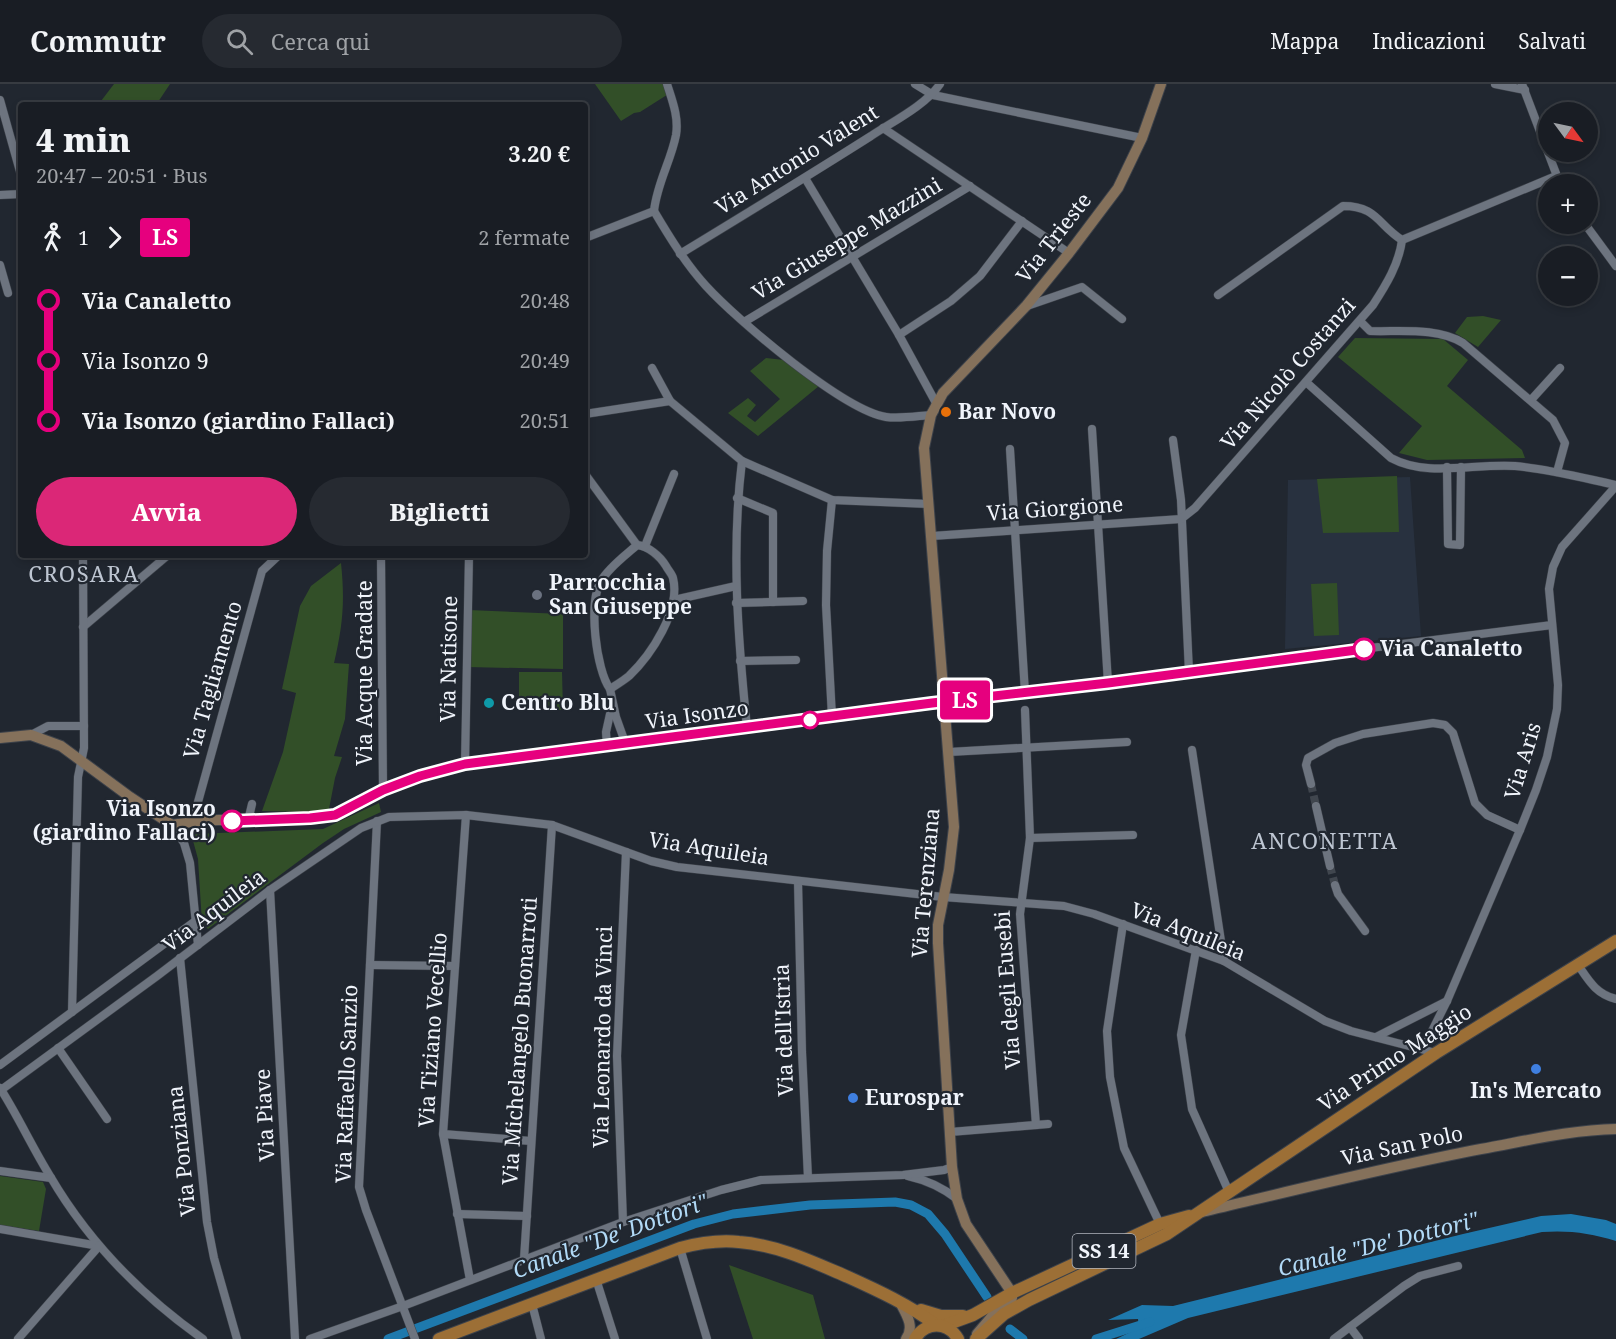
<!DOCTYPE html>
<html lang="it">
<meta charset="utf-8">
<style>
:root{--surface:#191d24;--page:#262a31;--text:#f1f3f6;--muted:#9fa2a6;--line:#373b41;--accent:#db2777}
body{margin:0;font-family:"Noto Serif",serif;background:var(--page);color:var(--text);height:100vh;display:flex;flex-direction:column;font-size:22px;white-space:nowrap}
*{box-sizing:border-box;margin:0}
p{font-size:20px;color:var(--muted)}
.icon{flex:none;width:33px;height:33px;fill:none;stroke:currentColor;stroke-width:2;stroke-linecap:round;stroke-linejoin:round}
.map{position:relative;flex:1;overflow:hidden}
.sheet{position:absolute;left:18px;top:18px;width:570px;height:456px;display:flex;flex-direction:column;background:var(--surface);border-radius:6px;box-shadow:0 3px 9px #0003,0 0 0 2px var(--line)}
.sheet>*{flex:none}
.badge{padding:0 12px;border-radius:4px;font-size:21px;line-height:39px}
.needle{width:39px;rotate:123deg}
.buttons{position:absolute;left:1538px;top:18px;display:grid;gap:12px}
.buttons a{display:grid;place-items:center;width:60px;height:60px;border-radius:50%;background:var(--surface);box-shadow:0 3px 9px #0003,0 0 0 2px var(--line);font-size:30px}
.map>.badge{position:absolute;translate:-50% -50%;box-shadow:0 0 0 3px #fff}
.legs{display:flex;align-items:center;gap:9px;height:66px;padding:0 18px;font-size:20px}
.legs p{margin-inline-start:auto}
.head{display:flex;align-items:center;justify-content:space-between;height:102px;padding:0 18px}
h1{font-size:33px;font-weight:800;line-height:45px}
.primary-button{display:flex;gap:12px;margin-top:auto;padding:12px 18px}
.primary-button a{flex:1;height:69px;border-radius:36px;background:var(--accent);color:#fff;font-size:24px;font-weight:800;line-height:69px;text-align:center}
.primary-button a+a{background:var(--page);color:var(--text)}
ul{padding:0 18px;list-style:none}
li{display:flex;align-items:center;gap:21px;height:60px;font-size:22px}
li i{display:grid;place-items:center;width:9px;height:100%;margin:0 8px;background:currentColor}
li i::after{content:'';width:15px;height:15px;margin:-8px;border:4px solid;border-radius:50%;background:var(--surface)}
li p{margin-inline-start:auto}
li:first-child i{background:linear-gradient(#0000 50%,currentColor 0)}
li:last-child i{background:linear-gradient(currentColor 50%,#0000 0)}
header{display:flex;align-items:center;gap:36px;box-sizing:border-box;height:84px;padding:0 30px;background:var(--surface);border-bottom:2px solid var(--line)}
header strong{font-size:28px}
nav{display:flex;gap:33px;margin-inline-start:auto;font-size:21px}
.search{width:420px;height:54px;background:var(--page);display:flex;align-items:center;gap:15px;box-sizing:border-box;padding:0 21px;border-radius:33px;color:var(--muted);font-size:22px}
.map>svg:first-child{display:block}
.built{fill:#28313f}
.green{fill:#324f28}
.water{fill:#1e79ad}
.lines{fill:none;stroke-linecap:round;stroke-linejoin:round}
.canal{stroke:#1e79ad;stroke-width:9}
.street-tunnel{stroke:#40464e;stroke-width:8;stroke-dasharray:8 4;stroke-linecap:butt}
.street-casing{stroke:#3d424a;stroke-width:9}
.secondary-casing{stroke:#3d424a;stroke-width:12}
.primary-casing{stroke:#3d424a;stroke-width:14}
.street{stroke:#6d747f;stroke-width:8}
.secondary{stroke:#85715b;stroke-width:10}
.primary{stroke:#9c6f36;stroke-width:12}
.line-1-casing{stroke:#fff;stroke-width:14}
.line-1{stroke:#e6007e;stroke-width:9}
.food-dot{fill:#e8710a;stroke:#212730;stroke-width:2}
.worship-dot{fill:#6b7280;stroke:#212730;stroke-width:2}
.stop-1-dot{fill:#fff;stroke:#e6007e;stroke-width:3}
.culture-dot{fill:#0f9aa8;stroke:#212730;stroke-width:2}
.shop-dot{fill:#3f7fe0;stroke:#212730;stroke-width:2}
.labels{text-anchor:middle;stroke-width:4.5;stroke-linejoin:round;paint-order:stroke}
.shield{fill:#212730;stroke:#b2b6be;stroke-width:1.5}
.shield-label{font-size:20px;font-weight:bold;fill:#f0f4fb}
.street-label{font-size:21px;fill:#f0f4fb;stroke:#212730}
.poi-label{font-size:21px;font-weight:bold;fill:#f0f4fb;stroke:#212730;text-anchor:start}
.stop-label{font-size:21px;font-weight:bold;fill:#f0f4fb;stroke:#212730;text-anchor:start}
.neighbourhood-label{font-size:22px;letter-spacing:1.5px;fill:#bec6d2;stroke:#212730}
.water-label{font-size:22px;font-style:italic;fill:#b1d9f6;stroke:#212730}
</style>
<header>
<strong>Commutr</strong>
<div class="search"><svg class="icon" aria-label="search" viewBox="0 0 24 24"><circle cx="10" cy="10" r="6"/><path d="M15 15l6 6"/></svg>Cerca qui</div>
<nav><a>Mappa</a><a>Indicazioni</a><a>Salvati</a></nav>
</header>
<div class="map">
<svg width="1616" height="1255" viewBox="0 0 1616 1255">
<rect width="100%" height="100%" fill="#212730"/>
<polygon class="built" points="1410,393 1421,552 1285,565 1288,396"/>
<g class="green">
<polygon points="114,0 170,0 156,21 98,21"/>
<polygon points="595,0 667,0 670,9 640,28 634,29 621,37"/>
<polygon points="1483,232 1501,236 1478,263 1455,249 1467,233"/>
<polygon points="1355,254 1443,255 1468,276 1447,302 1522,366 1525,374 1427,376 1399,369 1422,342 1338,273"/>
<polygon points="766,274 784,276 819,302 758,352 728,329 748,314 756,321 747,332 755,338 780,315 750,287"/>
<polygon points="1397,392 1399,448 1323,449 1317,395"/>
<path d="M341 479C345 517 343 541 334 579L349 580 345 635 334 672 342 673 335 694 329 725 309 728 262 727 283 668 296 609 282 605 300 522 311 502Z"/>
<polygon points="1337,499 1339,551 1314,552 1311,500"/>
<polygon points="469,526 563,530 563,585 467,583"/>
<polygon points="519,588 562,588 563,626 519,625"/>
<polygon points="379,719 381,728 344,745 323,759 208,845 202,839 198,775 192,753 194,750 323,745"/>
<polygon points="0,1092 43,1098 46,1105 39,1147 0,1141"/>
<polygon points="729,1181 813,1211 825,1255 753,1255"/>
</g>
<path class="water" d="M1571 1130 1606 1136 1616 1140V1157C1591 1149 1568 1146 1542 1148L1188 1234 1139 1255H1116L1139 1244 1138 1235 1108 1236 1142 1221 1173 1222 1463 1150 1541 1132Z"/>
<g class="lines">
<g class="canal">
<polyline points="1010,1245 1023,1255"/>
<polyline points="388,1255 694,1140 733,1130 810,1121 895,1118 911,1121 928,1130 945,1150 987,1213"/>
<polyline points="1096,1255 1150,1238"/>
</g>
<g class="street-tunnel">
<polyline points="1311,700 1316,722"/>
<polyline points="1330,782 1335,801"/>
</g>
<g class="street-casing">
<g id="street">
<polyline points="915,0 933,11 1142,54"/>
<polyline points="1495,0 1525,6"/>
<polyline points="1522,0 1560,100"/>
<polyline points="0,16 21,91"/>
<polyline points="883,44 1069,169"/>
<polyline points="805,94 899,251 936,319"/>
<polyline points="0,111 21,110"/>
<path d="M654 127C670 154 686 180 706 202 737 236 843 326 886 333 900 335 917 332 931 331"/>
<path d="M654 127C657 99 671 77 676 51 679 33 672 16 667 0"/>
<polyline points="1585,140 1616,182"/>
<polyline points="585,154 654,127"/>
<path d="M680 170C744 131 808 92 871 52 892 38 926 21 940 0"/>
<polyline points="0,181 8,209"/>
<path d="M1218 211 1343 122C1377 122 1378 141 1402 156L1556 92"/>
<polyline points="1027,222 1082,203 1122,235"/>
<path d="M1360 237 1370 247C1400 248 1437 243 1463 259L1553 336 1565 359 1557 388"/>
<polyline points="744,238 970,102"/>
<polyline points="899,251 951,217 980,192 1022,137"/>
<polyline points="652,284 670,317 742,377 832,416 929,420"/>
<path d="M1306 298 1391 374C1428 394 1474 379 1515 382 1549 385 1583 394 1616 401"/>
<polyline points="1531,316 1560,284"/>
<polyline points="585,330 670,317"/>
<polyline points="1092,345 1108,599"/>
<polyline points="1173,356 1181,416 1189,588"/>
<polyline points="1010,365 1025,609"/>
<path d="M742 377C731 466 738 555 747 644"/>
<polyline points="1447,383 1448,460 1460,461 1461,383"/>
<polyline points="585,390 637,461"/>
<polyline points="737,414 773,429 773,518"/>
<path d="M932 452 1181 435 1195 424 1373 221C1386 201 1399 180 1402 156"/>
<path d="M637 461C648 462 660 472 666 482 668 486 672 490 673 494 681 526 651 571 629 592 623 597 616 601 610 605 596 586 588 518 601 497 609 483 626 471 637 461Z"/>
<polyline points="645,462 674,390"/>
<polyline points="381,471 383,706"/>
<polyline points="674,516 736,502"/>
<polyline points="736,519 803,517"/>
<polyline points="83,543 168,471"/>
<polyline points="740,577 796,576"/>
<polyline points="610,605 616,633 626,661"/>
<polyline points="946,618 1552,541"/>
<polyline points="1025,626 1030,754 1020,830 1036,1041"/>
<polyline points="832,633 826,521 827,467 832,416"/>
<polyline points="31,651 48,642 84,642"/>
<polyline points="607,663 606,648 612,621"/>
<polyline points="1192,666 1224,877"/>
<polyline points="949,668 1127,658"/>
<polyline points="465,680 469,471"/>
<polyline points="1311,700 1306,681 1308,674 1335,659 1363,650 1433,639 1445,641 1453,649 1475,719 1487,731 1520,746"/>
<polyline points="1316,722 1330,782"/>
<polyline points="466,731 443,1050 470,1196"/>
<polyline points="193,736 262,487 279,471"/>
<polyline points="248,737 252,720"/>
<polyline points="377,737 359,1103 366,1126 415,1255"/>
<polyline points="172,741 184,759 190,779 198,861"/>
<polyline points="1030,754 1133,751"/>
<polyline points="798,797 802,968 808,1094"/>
<polyline points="1335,801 1338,810 1365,847"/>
<polyline points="270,806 295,1255"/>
<polyline points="1123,840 1107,947 1110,993 1124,1064 1160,1140"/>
<polyline points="1196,866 1181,951 1192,1025 1229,1108"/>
<polyline points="180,874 207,1138 214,1174 237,1255"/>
<polyline points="370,881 455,882"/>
<path d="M1578 881C1589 897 1596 910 1616 915"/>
<polyline points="72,928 78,693 84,664 83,471"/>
<polyline points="1376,953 1447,917"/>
<polyline points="58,964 107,1035"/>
<polyline points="1423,965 1447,917 1520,746 1536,706 1547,673 1557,625 1558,601 1549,505 1553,483 1562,463 1616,402"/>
<polyline points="0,981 194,838"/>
<path d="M0 1004C18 1032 32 1063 50 1092 88 1157 142 1212 203 1255"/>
<polyline points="1,1006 157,892 270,806 361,744 389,733 466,731 552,741 651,777 677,783 943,813 1064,822 1094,830 1224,877 1325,937 1351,947 1436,969"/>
<polyline points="950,1048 1048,1040"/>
<polyline points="443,1050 531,1057"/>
<polyline points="0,1087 51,1094"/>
<path d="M908 1092C926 1096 942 1103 957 1115"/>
<polyline points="457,1130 527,1132"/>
<polyline points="623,1138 617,972 626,768"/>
<polyline points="0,1145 99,1162"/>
<polyline points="680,1164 707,1255"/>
<polyline points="524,1175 552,741"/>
<polyline points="596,1195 615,1255"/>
<polyline points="532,1220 541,1255"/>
<polyline points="1350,1243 1359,1255"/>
<polyline points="18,1255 99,1162"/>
<polyline points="310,1255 403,1222 623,1138 721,1106 761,1096 903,1091 944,1086 952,1083"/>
<polyline points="1334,1255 1404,1202 1420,1192 1458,1182"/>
</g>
</g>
<g class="secondary-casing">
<g id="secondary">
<path d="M0 654 31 651 61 662 130 713 172 741C224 730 279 741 332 732 349 728 366 714 382 707 408 694 437 688 465 680L946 618"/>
<path d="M1202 1128C1295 1106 1387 1083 1481 1065 1526 1057 1570 1046 1616 1045"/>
<path d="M902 1222C908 1233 914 1244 906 1255"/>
<polyline points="977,1250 994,1230 1009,1219 1012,1214 1012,1209 966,1140 957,1115 952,1083 938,859 938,841 949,786 954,743 924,364 931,331 943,309 1026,222 1069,169 1118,104 1142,54 1161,0"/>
</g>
</g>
<g class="primary-casing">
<g id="primary">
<polyline points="921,1226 941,1232 963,1232"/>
<polyline points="943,1242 973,1231 1012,1209 1160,1140 1189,1132"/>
<path d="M439 1255 680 1164C699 1159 720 1156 739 1158 778 1161 813 1178 848 1193 879 1207 909 1221 936 1241"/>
<path d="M915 1255C925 1237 948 1237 958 1255"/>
<polyline points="976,1255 1004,1230 1029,1216 1167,1150 1436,969 1616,857"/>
</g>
</g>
<use href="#street" class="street"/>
<use href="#secondary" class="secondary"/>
<use href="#primary" class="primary"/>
</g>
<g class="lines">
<g class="line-1-casing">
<polyline id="line-1" points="232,737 310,734 335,731 383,706 420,692 465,680 932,619 1108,599 1364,565"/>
</g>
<use href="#line-1" class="line-1"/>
</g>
<circle class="food-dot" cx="946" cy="328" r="6"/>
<circle class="worship-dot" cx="537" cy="511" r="6"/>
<g class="stop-1-dot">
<circle cx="1364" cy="565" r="10"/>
<circle cx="810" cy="636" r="8"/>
<circle cx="232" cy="737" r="10"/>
</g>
<circle class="culture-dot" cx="489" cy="619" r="6"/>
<g class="shop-dot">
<circle cx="1536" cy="985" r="6"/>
<circle cx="853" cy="1014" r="6"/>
</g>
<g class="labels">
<rect class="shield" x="1072.5" y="1150" width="63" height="34" rx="4.5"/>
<g class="shield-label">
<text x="1104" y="1174">SS 14</text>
</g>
<g class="street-label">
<text transform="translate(797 76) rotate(-32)" y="7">Via Antonio Valent</text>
<text transform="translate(1054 154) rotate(-52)" y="7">Via Trieste</text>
<text transform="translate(847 155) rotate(-31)" y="7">Via Giuseppe Mazzini</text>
<text transform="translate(1288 290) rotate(-49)" y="7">Via Nicolò Costanzi</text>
<text transform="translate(1055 425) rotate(-4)" y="7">Via Giorgione</text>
<text transform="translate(449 575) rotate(-89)" y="7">Via Natisone</text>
<text transform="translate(365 589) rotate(-90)" y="7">Via Acque Gradate</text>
<text transform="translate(213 596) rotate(-74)" y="7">Via Tagliamento</text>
<text transform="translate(697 631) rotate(-8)" y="7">Via Isonzo</text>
<text transform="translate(1523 677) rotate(-73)" y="7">Via Aris</text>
<text transform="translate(709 765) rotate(9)" y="7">Via Aquileia</text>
<text transform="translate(926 799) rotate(-85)" y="7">Via Terenziana</text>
<text transform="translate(214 827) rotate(-37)" y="7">Via Aquileia</text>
<text transform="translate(1188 848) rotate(22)" y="7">Via Aquileia</text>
<text transform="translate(1008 906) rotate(-94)" y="7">Via degli Eusebi</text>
<text transform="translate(433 946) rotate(-86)" y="7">Via Tiziano Vecellio</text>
<text transform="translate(784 946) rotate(-92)" y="7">Via dell'Istria</text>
<text transform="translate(603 953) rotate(-89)" y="7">Via Leonardo da Vinci</text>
<text transform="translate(520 957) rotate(-86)" y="7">Via Michelangelo Buonarroti</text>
<text transform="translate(1395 974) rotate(-33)" y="7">Via Primo Maggio</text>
<text transform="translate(347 1000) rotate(-88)" y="7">Via Raffaello Sanzio</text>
<text transform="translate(265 1031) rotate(-93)" y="7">Via Piave</text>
<text transform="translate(1402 1062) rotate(-12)" y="7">Via San Polo</text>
<text transform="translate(182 1067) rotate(-96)" y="7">Via Ponziana</text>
</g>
<g class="poi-label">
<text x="958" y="335">Bar Novo</text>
<text x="549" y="506">Parrocchia<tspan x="549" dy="24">San Giuseppe</tspan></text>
<text x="501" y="626">Centro Blu</text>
<text x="1536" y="1014" text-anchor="middle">In's Mercato</text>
<text x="865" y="1021">Eurospar</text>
</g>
<g class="stop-label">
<text x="1380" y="572">Via Canaletto</text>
<text x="216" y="732" text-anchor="end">Via Isonzo<tspan x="216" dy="24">(giardino Fallaci)</tspan></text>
</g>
<g class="neighbourhood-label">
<text x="84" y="498">CROSARA</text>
<text x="1325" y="765">ANCONETTA</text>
</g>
<g class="water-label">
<text transform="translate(610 1152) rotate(-20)" y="8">Canale "De' Dottori"</text>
<text transform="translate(1378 1160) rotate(-14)" y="8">Canale "De' Dottori"</text>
</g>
</g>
</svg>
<div class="buttons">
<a><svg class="needle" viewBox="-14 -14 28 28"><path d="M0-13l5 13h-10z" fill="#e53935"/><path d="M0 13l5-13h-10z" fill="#9fa2a6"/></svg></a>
<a>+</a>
<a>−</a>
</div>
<b class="badge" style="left:965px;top:616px;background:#e6007e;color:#fff">LS</b>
<section class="sheet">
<div class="head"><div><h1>4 min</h1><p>20:47 – 20:51 · Bus</p></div><b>3.20 €</b></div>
<div class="legs"><svg class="icon" aria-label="walk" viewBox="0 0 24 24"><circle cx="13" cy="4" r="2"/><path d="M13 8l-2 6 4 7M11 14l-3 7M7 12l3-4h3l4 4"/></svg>1<svg class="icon" aria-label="forward" viewBox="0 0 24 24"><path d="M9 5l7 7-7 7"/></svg><b class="badge" style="background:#e6007e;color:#fff">LS</b><p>2 fermate</p></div>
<ul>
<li><i style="color:#e6007e"></i><b>Via Canaletto</b><p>20:48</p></li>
<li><i style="color:#e6007e"></i><span>Via Isonzo 9</span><p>20:49</p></li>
<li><i style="color:#e6007e"></i><b>Via Isonzo (giardino Fallaci)</b><p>20:51</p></li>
</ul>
<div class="primary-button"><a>Avvia</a><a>Biglietti</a></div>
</section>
</div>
